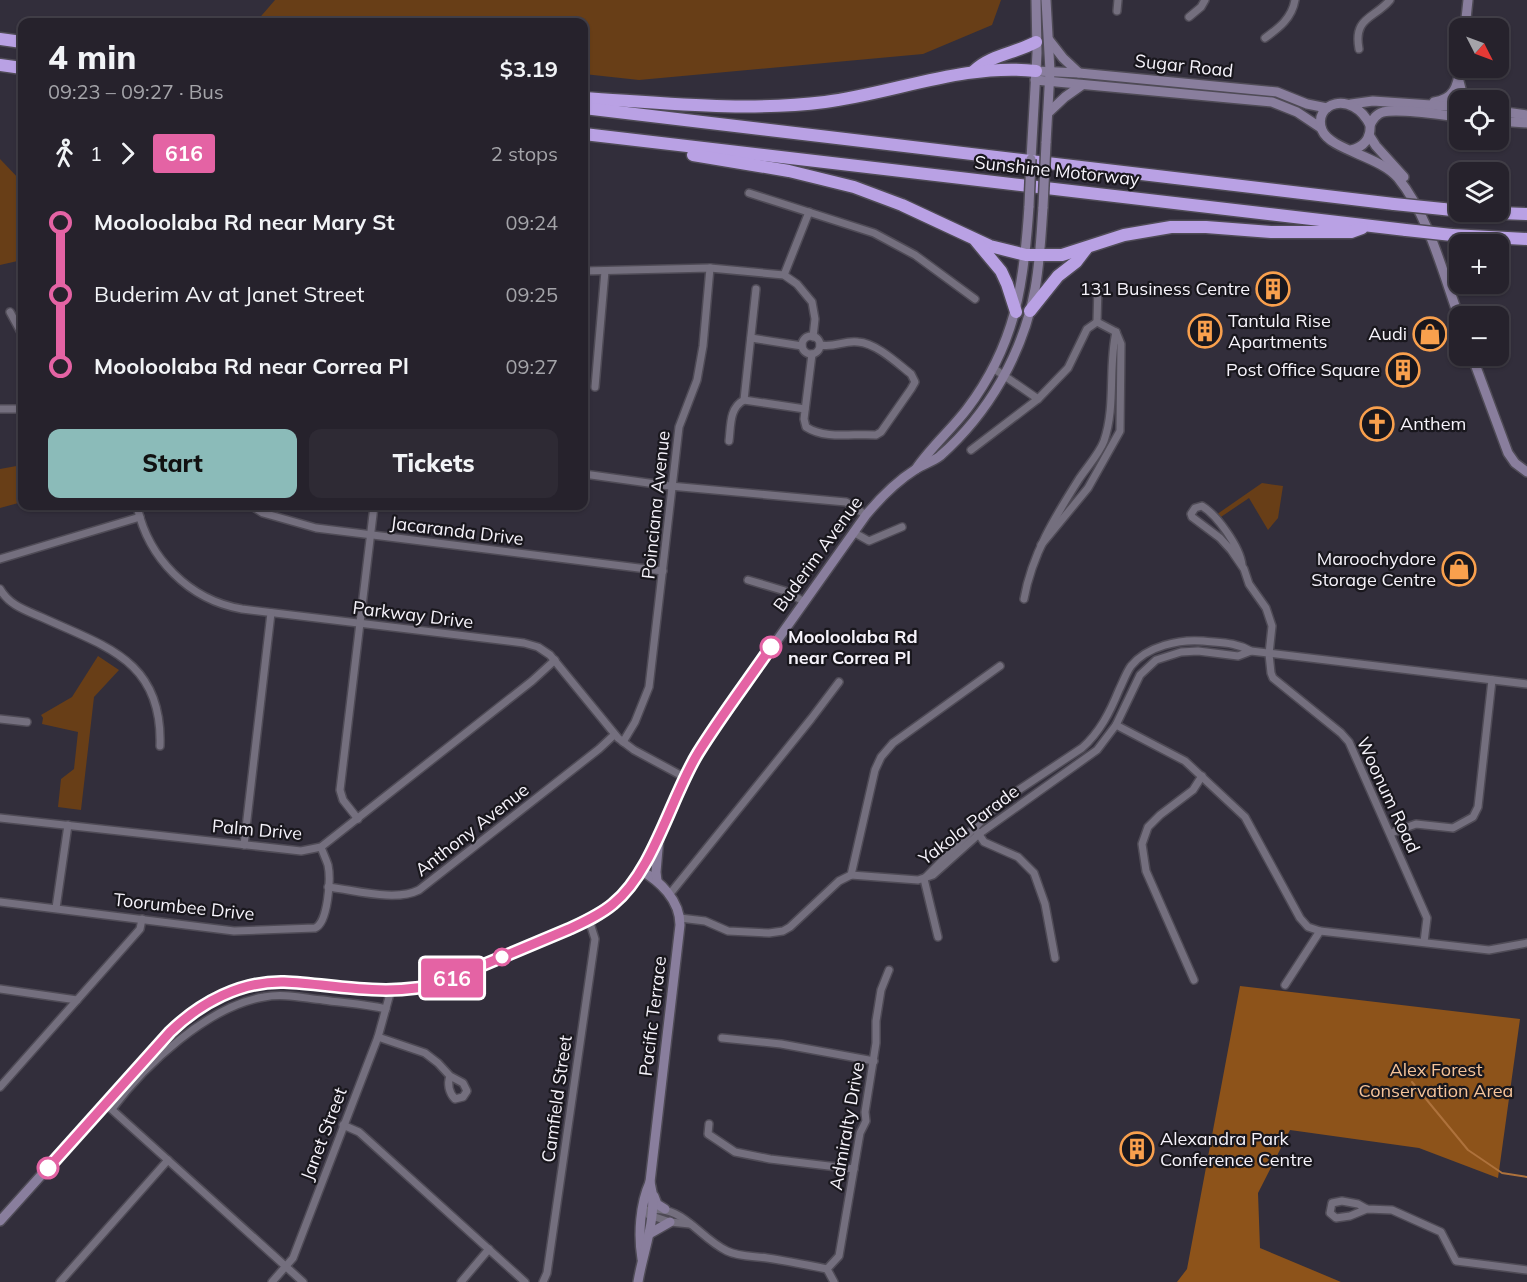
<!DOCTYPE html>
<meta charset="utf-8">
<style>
:root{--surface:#26222c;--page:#2e2a34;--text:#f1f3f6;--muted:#a4a4a9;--line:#423f48;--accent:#8bbbb9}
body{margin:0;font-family:Mulish,sans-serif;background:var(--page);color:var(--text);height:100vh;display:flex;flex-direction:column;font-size:22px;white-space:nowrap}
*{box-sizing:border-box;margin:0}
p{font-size:20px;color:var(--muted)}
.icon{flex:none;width:33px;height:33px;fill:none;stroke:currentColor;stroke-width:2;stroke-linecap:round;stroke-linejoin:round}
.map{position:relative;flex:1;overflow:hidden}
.panel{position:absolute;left:18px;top:18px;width:570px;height:492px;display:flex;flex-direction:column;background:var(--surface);border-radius:12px;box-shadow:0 2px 4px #0004,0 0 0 2px var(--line)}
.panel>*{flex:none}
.badge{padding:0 12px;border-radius:4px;font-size:21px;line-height:39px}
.needle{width:39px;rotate:132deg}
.fabs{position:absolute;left:1449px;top:18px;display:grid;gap:12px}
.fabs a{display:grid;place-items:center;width:60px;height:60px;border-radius:12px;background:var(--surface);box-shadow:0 2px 4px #0004,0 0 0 2px var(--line);font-size:30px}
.map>.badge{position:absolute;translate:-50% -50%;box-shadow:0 0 0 3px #fff}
.legs{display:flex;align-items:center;gap:9px;height:66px;padding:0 30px;font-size:20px}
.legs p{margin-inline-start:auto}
.summary{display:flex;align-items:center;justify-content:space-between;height:102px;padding:0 30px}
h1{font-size:33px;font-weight:800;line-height:45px}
.button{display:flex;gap:12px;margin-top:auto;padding:12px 30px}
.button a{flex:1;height:69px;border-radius:12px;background:var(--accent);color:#111;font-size:24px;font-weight:800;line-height:69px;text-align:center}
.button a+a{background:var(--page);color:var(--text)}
ul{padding:0 30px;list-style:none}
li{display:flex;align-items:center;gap:21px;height:72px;font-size:22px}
li i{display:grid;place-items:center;width:9px;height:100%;margin:0 8px;background:currentColor}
li i::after{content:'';width:15px;height:15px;margin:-8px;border:4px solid;border-radius:50%;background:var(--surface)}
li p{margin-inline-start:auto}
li:first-child i{background:linear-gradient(#0000 50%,currentColor 0)}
li:last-child i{background:linear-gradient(currentColor 50%,#0000 0)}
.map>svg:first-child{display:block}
.green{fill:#683e17}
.forest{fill:#8d531a}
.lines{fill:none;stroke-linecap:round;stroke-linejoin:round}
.stream{stroke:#ae723c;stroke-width:2}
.street-casing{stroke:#4f4b56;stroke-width:10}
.secondary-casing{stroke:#4f4b56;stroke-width:12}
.highway-casing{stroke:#4f4b56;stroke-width:15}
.street{stroke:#746f7e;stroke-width:7}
.secondary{stroke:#897e9d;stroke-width:9}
.highway{stroke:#b9a1e4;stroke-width:12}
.secondary-bridge-casing{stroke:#4f4b56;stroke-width:12;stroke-linecap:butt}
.highway-bridge-casing{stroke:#4f4b56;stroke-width:15;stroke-linecap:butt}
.secondary-bridge{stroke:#897e9d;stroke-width:9}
.highway-bridge{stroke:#b9a1e4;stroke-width:12}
.line-1-casing{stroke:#fff;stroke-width:14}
.line-1{stroke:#e463a4;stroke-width:9}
.stop-1-dot{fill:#fff;stroke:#e463a4;stroke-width:3}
.labels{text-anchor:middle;stroke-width:4.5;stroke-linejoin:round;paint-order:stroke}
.street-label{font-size:18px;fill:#f6f3fb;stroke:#19171d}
.poi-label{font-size:18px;fill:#f6f3fb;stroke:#19171d;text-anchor:end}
.stop-label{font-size:18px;font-weight:bold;fill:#f6f3fb;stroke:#19171d;text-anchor:start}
.park-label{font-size:18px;fill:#f6c49a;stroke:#19171d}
</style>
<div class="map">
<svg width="1527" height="1282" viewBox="0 0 1527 1282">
<rect width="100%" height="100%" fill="#322e3b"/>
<g class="green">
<polygon points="275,0 1001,0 992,25 923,54 639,80 584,74 584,22 256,22"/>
<polygon points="0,159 22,182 22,260 0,265"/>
<polygon points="22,465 22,502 0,508 0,469"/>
<polygon points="1262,483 1283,486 1278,518 1268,530 1249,498 1215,521 1213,517"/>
<polygon points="98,656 119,670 94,697 81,810 58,807 61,779 74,769 78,732 42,724 43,718 41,715 72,697"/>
</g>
<polygon class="forest" points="1240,986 1520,1019 1498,1178 1419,1148 1290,1130 1258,1193 1260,1248 1341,1282 1177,1282 1187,1269"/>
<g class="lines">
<polyline class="stream" points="1412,1082 1468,1150 1502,1173 1527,1177"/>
<g class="street-casing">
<g id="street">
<polyline points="1117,11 1118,0"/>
<polyline points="1189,17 1201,7 1205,0"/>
<path d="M1265 38C1279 28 1292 18 1295 0"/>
<path d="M1359 49C1353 17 1374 19 1390 0"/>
<polyline points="749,193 874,233 915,255 975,299"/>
<polyline points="584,271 710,268 784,275 797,284 812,302 815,319 813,337"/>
<polyline points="784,275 809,212"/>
<polyline points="10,312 22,334"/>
<polyline points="1097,322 1098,286"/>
<circle cx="811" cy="345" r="9"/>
<polyline points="751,338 802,346"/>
<path d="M812 354 804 419 806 427C826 440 854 433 876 435L881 432 911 389 915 382 911 374C897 363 876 343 858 342 844 340 835 348 820 345"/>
<polyline points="993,368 1038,399 1068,368 1087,329 1097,322 1116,332 1121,344 1120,431 1088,488 1041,545"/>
<polyline points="595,387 605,271"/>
<polyline points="744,400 805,409"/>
<polyline points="0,409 22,409"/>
<path d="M729 441C731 426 729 408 744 400L756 289"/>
<polyline points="971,450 1038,399"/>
<polyline points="584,474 670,486 846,502 866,515"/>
<path d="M137 506C148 558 189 600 242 609L524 643 538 647 550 655 618 738 634 750 684 777"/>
<polyline points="252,506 263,513 316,528 663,571"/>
<polyline points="853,532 869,541 902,527"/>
<polyline points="0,559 140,517"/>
<path d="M1242 565C1240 547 1217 515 1202 506L1195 508 1191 514 1192 517 1220 538 1231 550 1244 569 1249 584 1266 608 1272 626 1269 654 1271 673 1273 678 1341 733 1349 742 1427 918 1424 942"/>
<polyline points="748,580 785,591 803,601"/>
<path d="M0 589C9 605 25 610 41 617 107 647 163 661 160 746"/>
<path d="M1024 599C1032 554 1055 517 1079 479 1087 467 1099 454 1104 441 1116 406 1108 367 1116 332"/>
<polyline points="0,719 27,722"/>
<polyline points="1116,725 1185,761 1245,817 1300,918 1308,927 1320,931"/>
<polyline points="623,742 635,722 649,687 679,427 697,380 703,346 710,268"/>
<polyline points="0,818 301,851 321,847 532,681 555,660"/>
<polyline points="358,819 343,800 340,790 374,506"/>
<polyline points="976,830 984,842 1018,857 1034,873 1045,904 1055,958"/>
<polyline points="1391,833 1416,824 1453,828 1473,817 1478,807 1492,680"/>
<polyline points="244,845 271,613"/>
<polyline points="851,875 918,880 933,875 979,834 1097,750 1116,725 1140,675 1156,660 1181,652 1198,651 1238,656 1251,651"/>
<path d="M924 879 999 803 1082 748C1100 732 1110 712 1119 690 1123 682 1126 673 1131 666 1147 646 1180 639 1203 641 1221 643 1235 642 1251 651L1527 684"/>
<polyline points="924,879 938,937"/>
<path d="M328 887C355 890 395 902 419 890L599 749 614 735"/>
<polyline points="669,895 811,719 839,682"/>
<path d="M0 902 234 931 315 928C328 923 331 879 328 865 326 859 323 853 321 847"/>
<polyline points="56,908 68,825"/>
<polyline points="680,918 705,921 728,931 769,933 783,931 790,927 839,881 851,875 875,770 881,757 893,743 1000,666"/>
<polyline points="1194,980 1146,871 1142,844 1148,827 1160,815 1193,790 1202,776"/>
<polyline points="1285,985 1320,931 1489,950 1527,943"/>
<polyline points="0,989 77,1000"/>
<path d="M378 1037 425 1053 438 1063 450 1076 463 1083 467 1091 463 1097 455 1099C449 1093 447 1084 450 1076"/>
<polyline points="722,1038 781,1044 874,1061"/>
<polyline points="0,1087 140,929 142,919"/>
<polyline points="109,1107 303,1282"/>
<path d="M112 1109C145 1065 208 1006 264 997 283 993 303 998 323 1000 344 1003 365 1004 386 1009"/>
<polyline points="709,1124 708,1134 735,1152 770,1159 854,1169"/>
<polyline points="343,1125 359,1132 525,1282"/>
<polyline points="1367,1209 1350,1216 1336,1218 1330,1213 1332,1203 1342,1201 1358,1204 1367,1209 1392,1210 1441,1232 1456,1261 1527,1270"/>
<path d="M643 1211C683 1202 696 1236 727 1251 739 1257 754 1256 767 1258 787 1261 807 1265 827 1269"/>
<polyline points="649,1215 670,1222 690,1224"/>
<polyline points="60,1282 168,1160"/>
<polyline points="272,1282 293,1258 378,1037 391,990"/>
<polyline points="461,1282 489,1249"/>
<polyline points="543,1282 547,1273 595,939 589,920"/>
<polyline points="834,1282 827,1269 839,1256 860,1133 866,1121 865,1112 876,1043 876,1021 881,990 889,970"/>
</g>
</g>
<g class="secondary-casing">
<g id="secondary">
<polyline points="1465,28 1468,0"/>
<polyline points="1049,40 1063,58 1079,73"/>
<polyline points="1036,71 1079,73 1277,92 1307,104 1327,108"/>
<polyline points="1035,80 1272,102 1297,112 1321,128"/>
<polyline points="1459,81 1462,93 1467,100"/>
<path d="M1434 102C1454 99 1458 86 1460 68"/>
<polyline points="1351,104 1373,101 1460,107"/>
<polyline points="1498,111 1527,115"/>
<polyline points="1048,113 1065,97 1082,85"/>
<polyline points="1498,121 1527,123"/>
<path d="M1370 125C1373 119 1376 114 1383 112 1401 108 1440 115 1460 117"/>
<polyline points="1369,135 1376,146 1404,177"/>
<polyline points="1046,143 1050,71 1046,0"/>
<path d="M1351 150C1364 147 1371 138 1370 125 1352 89 1312 103 1322 130 1330 150 1380 156 1398 178 1429 216 1443 274 1460 320"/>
<polyline points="1031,159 1037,53 1036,0"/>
<polyline points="1472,356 1508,453 1515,463 1527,472"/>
<path d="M916 469C931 447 951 430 967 409 1016 344 1024 284 1029 206"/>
<path d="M640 870C660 881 680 900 680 925L650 1182C640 1204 638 1235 642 1259"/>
<polyline points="657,881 656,872 659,837"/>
<polyline points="654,1196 657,1204 665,1209"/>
<path d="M0 1221 170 1032C201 1002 241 981 284 982 328 983 372 994 416 988 437 986 457 975 476 967 507 955 538 942 569 929 587 921 606 912 620 898 654 863 674 796 698 752L866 515C880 498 897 481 916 469 924 464 932 462 940 456 989 413 1023 353 1035 289 1040 262 1041 234 1043 207"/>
<polyline points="649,1234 670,1222"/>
<path d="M638 1282C643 1250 659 1215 650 1182"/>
</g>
</g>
<g class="highway-casing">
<g id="highway">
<polyline points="0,39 22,42"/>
<polyline points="0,65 22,68"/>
<path d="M974 71C990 55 1016 53 1036 42"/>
<path d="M584 98C664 103 745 112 825 102 895 93 964 63 1036 71"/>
<polyline points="584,108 1394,204"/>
<polyline points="584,134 1406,230"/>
<polyline points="693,155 789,171 854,187 902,205 990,246 1026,255 1062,255 1124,235 1171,227 1206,227 1271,232 1351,232 1362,228"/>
<polyline points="1443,209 1460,211"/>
<polyline points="1473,212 1527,214"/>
<polyline points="1452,235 1527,239"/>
<polyline points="976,241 1001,271 1007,284 1016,312"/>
<polyline points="1030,311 1058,276 1076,262 1086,249"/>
</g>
</g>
<use href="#street" class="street"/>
<use href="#secondary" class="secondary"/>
<use href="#highway" class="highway"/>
<g class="secondary-bridge-casing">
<g id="secondary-bridge">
<polyline points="1029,206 1031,159"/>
<polyline points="1043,207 1046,143"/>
</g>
</g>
<g class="highway-bridge-casing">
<g id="highway-bridge">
<polyline points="1394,204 1443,209"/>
<polyline points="1406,230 1452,235"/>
</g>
</g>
<use href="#secondary-bridge" class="secondary-bridge"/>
<use href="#highway-bridge" class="highway-bridge"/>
</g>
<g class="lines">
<g class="line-1-casing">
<path id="line-1" d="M48 1168 170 1032C201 1002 241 981 284 982 328 984 372 994 416 988 437 986 457 975 476 968 507 955 538 942 569 929 584 922 600 915 613 904 653 872 671 797 698 753 721 716 747 682 771 647"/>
</g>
<use href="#line-1" class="line-1"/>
</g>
<defs>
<g id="building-ring" transform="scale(1.725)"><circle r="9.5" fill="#19171d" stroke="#f9a04d" stroke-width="1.5"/><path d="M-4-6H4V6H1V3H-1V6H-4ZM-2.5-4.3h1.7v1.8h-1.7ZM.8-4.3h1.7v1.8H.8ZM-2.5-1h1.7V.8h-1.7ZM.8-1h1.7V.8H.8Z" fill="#f9a04d"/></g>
<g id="shop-ring" transform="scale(1.725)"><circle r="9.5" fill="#19171d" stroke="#f9a04d" stroke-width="1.5"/><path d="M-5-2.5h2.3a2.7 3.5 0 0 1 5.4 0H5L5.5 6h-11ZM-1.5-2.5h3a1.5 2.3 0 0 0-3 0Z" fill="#f9a04d"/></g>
<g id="church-ring" transform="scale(1.725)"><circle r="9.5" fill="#19171d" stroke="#f9a04d" stroke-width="1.5"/><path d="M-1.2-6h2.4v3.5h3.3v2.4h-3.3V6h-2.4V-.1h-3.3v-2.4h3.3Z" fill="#f9a04d"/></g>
</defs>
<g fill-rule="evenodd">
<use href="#building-ring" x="1273" y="289"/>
<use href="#building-ring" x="1205" y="331"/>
<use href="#shop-ring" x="1430" y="334"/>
<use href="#building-ring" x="1403" y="370"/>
<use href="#church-ring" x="1377" y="424"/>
<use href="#shop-ring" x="1459" y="569"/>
<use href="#building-ring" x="1137" y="1149"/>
</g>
<g class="stop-1-dot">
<circle cx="771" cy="647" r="10"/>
<circle cx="502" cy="957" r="8"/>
<circle cx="48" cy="1168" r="10"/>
</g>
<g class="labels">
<g class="street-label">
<text transform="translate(1184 66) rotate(6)" y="6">Sugar Road</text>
<text transform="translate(1057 171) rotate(6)" y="6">Sunshine Motorway</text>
<text transform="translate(656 505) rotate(-84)" y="6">Poinciana Avenue</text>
<text transform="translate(457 531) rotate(7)" y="6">Jacaranda Drive</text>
<text transform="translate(818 554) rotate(-54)" y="6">Buderim Avenue</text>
<text transform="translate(413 615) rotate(7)" y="6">Parkway Drive</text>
<text transform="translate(1388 795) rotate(65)" y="6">Woonum Road</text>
<text transform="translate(969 825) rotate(-37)" y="6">Yakola Parade</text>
<text transform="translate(257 830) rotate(5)" y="6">Palm Drive</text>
<text transform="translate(472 830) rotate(-38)" y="6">Anthony Avenue</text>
<text transform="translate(184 907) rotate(6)" y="6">Toorumbee Drive</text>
<text transform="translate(653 1016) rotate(-83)" y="6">Pacific Terrace</text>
<text transform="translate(557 1099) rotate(-82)" y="6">Camfield Street</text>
<text transform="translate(847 1126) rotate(-80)" y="6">Admiralty Drive</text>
<text transform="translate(324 1134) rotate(-69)" y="6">Janet Street</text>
</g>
<g class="poi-label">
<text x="1250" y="295">131 Business Centre</text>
<text x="1228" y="327" text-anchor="start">Tantula Rise<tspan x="1228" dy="21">Apartments</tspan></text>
<text x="1407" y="340">Audi</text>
<text x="1380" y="376">Post Office Square</text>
<text x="1400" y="430" text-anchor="start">Anthem</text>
<text x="1436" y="565">Maroochydore<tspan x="1436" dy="21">Storage Centre</tspan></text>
<text x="1160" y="1145" text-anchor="start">Alexandra Park<tspan x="1160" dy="21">Conference Centre</tspan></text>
</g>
<g class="stop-label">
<text x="788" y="643">Mooloolaba Rd<tspan x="788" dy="21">near Correa Pl</tspan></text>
</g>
<g class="park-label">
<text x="1436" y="1076">Alex Forest<tspan x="1436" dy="21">Conservation Area</tspan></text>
</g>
</g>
</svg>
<div class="fabs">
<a><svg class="needle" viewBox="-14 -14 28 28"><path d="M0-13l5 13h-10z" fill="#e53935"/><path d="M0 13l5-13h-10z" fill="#a4a4a9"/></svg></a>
<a><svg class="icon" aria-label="locate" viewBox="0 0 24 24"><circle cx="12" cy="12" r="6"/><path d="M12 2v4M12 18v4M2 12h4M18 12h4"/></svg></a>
<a><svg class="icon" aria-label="layers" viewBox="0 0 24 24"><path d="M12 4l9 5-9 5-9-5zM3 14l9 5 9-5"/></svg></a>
<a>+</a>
<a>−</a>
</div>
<b class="badge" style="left:452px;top:978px;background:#e463a4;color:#fff">616</b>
<section class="panel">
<div class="summary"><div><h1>4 min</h1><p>09:23 – 09:27 · Bus</p></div><b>$3.19</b></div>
<div class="legs"><svg class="icon" aria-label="walk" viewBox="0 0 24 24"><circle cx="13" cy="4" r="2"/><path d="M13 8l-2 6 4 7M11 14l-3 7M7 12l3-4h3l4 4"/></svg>1<svg class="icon" aria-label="forward" viewBox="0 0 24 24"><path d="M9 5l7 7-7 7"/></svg><b class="badge" style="background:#e463a4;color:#fff">616</b><p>2 stops</p></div>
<ul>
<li><i style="color:#e463a4"></i><b>Mooloolaba Rd near Mary St</b><p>09:24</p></li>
<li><i style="color:#e463a4"></i><span>Buderim Av at Janet Street</span><p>09:25</p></li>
<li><i style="color:#e463a4"></i><b>Mooloolaba Rd near Correa Pl</b><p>09:27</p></li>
</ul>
<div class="button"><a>Start</a><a>Tickets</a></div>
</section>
</div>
